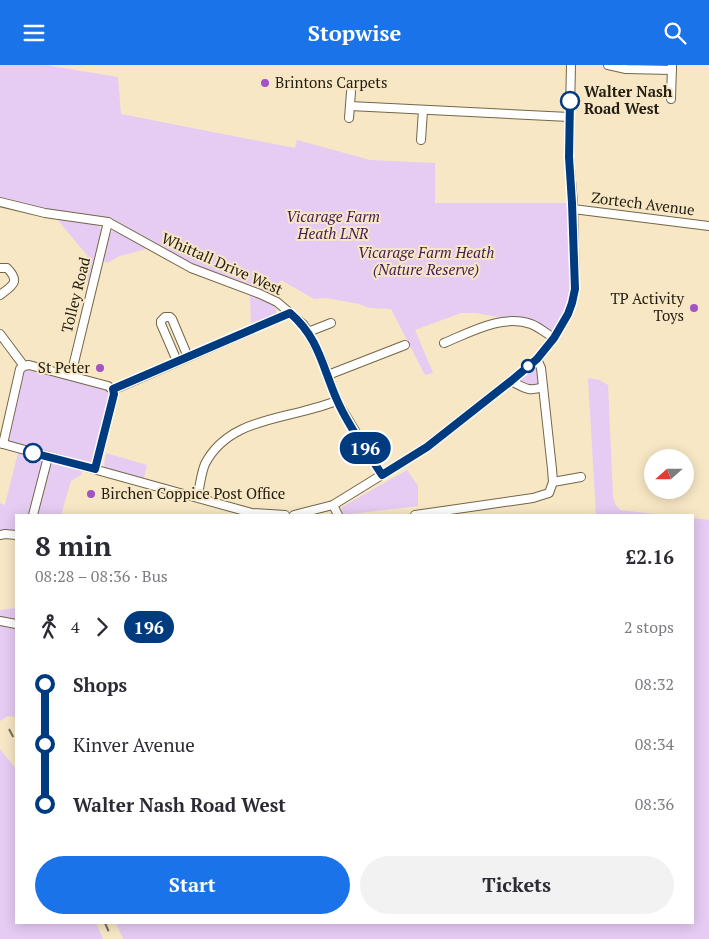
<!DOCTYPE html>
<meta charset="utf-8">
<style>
:root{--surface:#fff;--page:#f2f2f3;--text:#2b2b33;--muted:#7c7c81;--accent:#1a73e8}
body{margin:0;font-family:"PT Serif",serif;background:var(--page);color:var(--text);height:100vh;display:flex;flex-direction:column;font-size:19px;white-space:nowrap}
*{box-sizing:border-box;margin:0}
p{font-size:16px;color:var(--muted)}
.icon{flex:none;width:28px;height:28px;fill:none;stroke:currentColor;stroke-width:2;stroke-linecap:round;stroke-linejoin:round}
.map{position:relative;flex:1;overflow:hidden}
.sheet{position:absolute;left:15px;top:449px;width:679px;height:410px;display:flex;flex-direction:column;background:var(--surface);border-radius:0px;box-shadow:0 2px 12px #0003}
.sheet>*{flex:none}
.badge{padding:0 10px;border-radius:16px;font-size:18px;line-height:32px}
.needle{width:32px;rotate:249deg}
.buttons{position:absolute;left:644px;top:384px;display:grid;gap:10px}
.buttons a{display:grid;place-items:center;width:50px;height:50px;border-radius:50%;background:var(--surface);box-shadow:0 2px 12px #0003;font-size:25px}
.map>.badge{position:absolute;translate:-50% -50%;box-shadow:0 0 0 2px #fff}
.legs{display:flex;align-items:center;gap:8px;height:55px;padding:0 20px;font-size:16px}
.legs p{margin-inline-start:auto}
.overview{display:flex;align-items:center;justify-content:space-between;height:85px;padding:0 20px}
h1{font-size:28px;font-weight:800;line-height:38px}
.primary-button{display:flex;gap:10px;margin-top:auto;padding:10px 20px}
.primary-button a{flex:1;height:58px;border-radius:30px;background:var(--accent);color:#fff;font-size:20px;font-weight:800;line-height:58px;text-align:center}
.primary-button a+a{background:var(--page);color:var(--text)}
ul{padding:0 20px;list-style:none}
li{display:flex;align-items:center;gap:18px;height:60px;font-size:19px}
li i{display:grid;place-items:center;width:8px;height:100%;margin:0 6px;background:currentColor}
li i::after{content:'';width:12px;height:12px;margin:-6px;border:4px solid;border-radius:50%;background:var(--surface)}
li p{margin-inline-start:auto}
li:first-child i{background:linear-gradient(#0000 50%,currentColor 0)}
li:last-child i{background:linear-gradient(currentColor 50%,#0000 0)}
header{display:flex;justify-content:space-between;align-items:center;height:65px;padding:0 20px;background:var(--accent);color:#fff;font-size:22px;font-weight:800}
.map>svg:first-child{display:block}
.green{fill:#e6cbf3}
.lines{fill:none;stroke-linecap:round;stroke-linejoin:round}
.street-casing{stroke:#736648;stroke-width:10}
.street{stroke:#fff;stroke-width:8}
.rail{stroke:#786f59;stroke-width:2;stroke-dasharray:9 9;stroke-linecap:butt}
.line-1-casing{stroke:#fff;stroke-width:11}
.line-1{stroke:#003b80;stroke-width:8}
.poi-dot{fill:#a353c4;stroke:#f7e7c5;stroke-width:2}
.stop-1-dot{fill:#fff;stroke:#003b80;stroke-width:2.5}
.labels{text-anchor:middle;stroke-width:4;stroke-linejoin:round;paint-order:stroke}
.poi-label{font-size:15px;fill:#221d10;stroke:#f7e7c5;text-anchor:start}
.stop-label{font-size:15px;font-weight:bold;fill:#221d10;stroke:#f7e7c5;text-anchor:start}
.street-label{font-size:15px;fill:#221d10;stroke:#f7e7c5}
.park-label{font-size:15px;font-style:italic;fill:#451b56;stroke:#f7e7c5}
</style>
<header><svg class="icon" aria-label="menu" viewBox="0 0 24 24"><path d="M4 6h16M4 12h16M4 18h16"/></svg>Stopwise<svg class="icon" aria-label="search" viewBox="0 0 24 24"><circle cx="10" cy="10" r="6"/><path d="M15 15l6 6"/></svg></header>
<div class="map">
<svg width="709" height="874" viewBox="0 0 709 874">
<rect width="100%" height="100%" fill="#f7e7c5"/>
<g class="green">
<polygon points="0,0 45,0 118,12 121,49 295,83 297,75 370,95 435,98 435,138 573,138 575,224 554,273 533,259 476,248 461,248 415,265 433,308 425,310 391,244 370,243 359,239 326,233 314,234 281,215 271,230 191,203 108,157 0,137"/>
<polygon points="56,153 97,158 102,166 89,216 85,217 89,200 87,190"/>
<polygon points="114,165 119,165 150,183 120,191 107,198 101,194 107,171"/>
<path d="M250 228C261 233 279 236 276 251L251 262Z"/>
<polygon points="536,295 543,322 537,325 511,316"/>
<polygon points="27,305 106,324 110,330 93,396 88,397 10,378 8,376 22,309"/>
<polygon points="588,313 599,315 608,320 613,432 615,439 620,445 664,450 596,450"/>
<polygon points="19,384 83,401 81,410 71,416 61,450 16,450 16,470 0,470 0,438 5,440"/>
<polygon points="106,388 147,400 144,413 106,404 104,400"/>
<polygon points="407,405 418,421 418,441 343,450 342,442"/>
<polygon points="693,453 709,455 709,874 123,874 116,858 692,858"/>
<polygon points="16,543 16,652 8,651 0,656 0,545"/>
<polygon points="0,684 16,704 16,858 96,858 103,874 0,874"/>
</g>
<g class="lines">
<g class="street-casing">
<g id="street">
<polyline points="608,0 626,4 672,5"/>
<polyline points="671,34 672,1"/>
<polyline points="350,41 569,52"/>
<polyline points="349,53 351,27"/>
<polyline points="421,75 423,45"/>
<polyline points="0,137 45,148 108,157 191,203 260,229 277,237 303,259 308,267 322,295 337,336 382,410"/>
<polyline points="573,144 709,161"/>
<path d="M0 203H7C21 217 12 221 0 230"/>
<polyline points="308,267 331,258"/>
<polyline points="0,269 24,301"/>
<path d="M444 278C471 267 502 249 531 259 539 262 547 269 554 273"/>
<polyline points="177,296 161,259 161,256 165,252 170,252 172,254 188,292"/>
<polyline points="71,310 108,157"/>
<polyline points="328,310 405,280"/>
<path d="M511 316C525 323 528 327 543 322"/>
<polyline points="113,325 290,248"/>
<polyline points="0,378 252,448 285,450"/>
<polyline points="3,379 20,304 24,301 29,300 108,321 113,325 114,329 95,404"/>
<polyline points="553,417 581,412"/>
<path d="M197 432C200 422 201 408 205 399 226 358 273 355 311 344 320 342 328 339 337 336"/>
<polyline points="333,440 338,450"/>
<polyline points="33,450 48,392"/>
<polyline points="294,450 333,440 427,382 511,316 537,294 554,273 568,249 572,238 575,224 573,138 569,92 571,0"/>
<polyline points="415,450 533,433 549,428 553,417 552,404 541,303 537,294"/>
<polyline points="0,470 5,469 16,470"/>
<polyline points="0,556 16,559"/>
</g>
</g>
<use href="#street" class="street"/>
<g class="rail">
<polyline points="9,664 16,677"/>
<polyline points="105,858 112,874"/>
</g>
</g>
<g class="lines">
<g class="line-1-casing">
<path id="line-1" d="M33 388 95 404 114 329 113 324 290 248C319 273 322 301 337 335 348 361 367 386 382 410L427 382 511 316 537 294 554 273 568 249 572 238 575 224 572 138 569 92 570 36"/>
</g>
<use href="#line-1" class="line-1"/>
</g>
<g class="poi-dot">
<circle cx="265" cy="18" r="5"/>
<circle cx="694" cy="243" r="5"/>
<circle cx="100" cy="303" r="5"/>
<circle cx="91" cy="429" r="5"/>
</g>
<g class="stop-1-dot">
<circle cx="570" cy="36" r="9"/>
<circle cx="528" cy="301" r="6"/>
<circle cx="33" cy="388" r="9"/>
</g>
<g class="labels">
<g class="poi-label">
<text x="275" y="23">Brintons Carpets</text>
<text x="684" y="239" text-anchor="end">TP Activity<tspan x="684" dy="17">Toys</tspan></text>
<text x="90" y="308" text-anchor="end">St Peter</text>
<text x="101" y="434">Birchen Coppice Post Office</text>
</g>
<g class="stop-label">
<text x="584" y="32">Walter Nash<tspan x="584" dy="17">Road West</tspan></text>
</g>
<g class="street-label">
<text transform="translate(643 139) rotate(7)" y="5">Zortech Avenue</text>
<text transform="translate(222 199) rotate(24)" y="5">Whittall Drive West</text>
<text transform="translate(76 230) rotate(-76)" y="5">Tolley Road</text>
</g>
<g class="park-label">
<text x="333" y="157">Vicarage Farm<tspan x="333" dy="17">Heath LNR</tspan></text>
<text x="426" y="193">Vicarage Farm Heath<tspan x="426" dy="17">(Nature Reserve)</tspan></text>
</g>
</g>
</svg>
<div class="buttons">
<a><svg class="needle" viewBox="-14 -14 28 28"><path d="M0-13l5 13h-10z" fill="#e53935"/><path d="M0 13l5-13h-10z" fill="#7c7c81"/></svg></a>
</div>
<b class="badge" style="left:365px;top:383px;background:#003b80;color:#fff">196</b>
<section class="sheet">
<div class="overview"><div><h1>8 min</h1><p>08:28 – 08:36 · Bus</p></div><b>£2.16</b></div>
<div class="legs"><svg class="icon" aria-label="walk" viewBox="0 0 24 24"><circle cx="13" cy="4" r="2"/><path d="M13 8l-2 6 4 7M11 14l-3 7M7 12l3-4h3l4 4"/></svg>4<svg class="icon" aria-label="forward" viewBox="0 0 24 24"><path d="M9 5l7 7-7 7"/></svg><b class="badge" style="background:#003b80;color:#fff">196</b><p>2 stops</p></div>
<ul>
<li><i style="color:#003b80"></i><b>Shops</b><p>08:32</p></li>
<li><i style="color:#003b80"></i><span>Kinver Avenue</span><p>08:34</p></li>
<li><i style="color:#003b80"></i><b>Walter Nash Road West</b><p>08:36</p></li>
</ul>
<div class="primary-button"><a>Start</a><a>Tickets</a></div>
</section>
</div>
